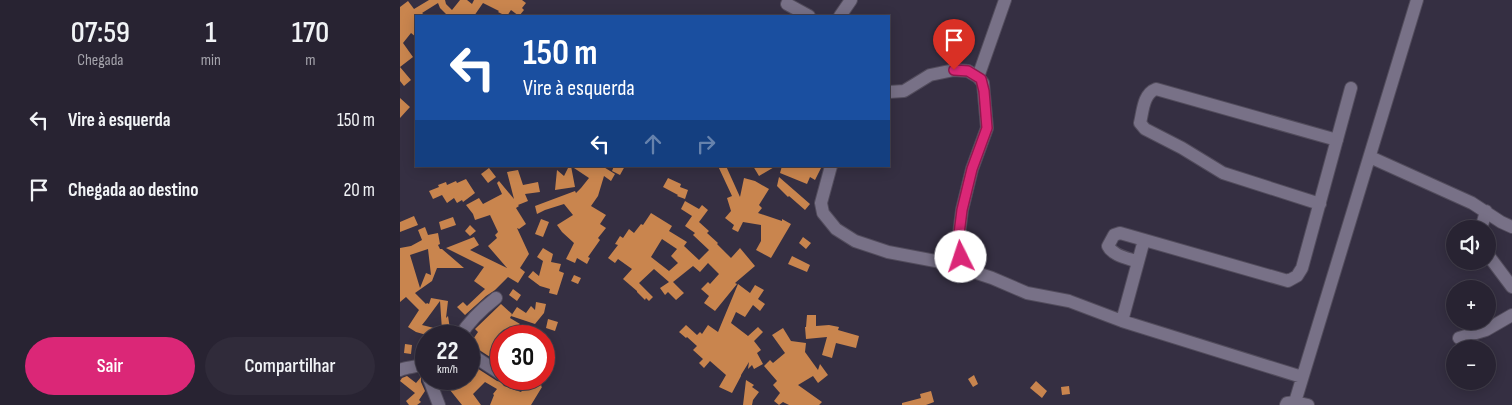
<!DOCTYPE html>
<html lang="pt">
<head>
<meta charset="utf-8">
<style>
  :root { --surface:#282332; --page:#302b3a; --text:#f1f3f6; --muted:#a5a4ac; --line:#44404d; --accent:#db2777 }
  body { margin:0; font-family:"Sofia Sans Condensed",sans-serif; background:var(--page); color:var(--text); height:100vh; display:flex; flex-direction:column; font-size:19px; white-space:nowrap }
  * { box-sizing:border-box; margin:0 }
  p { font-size:16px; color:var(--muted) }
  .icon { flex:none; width:28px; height:28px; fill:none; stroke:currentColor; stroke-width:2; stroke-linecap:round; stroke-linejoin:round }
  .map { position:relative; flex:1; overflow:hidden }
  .sheet { display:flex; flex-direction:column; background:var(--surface); width:400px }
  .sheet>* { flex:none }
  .banner { position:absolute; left:15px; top:15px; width:475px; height:152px; border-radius:0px; box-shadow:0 2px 12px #0003,0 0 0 1px var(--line); background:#1a4fa0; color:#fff; overflow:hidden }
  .buttons { position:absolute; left:1046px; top:220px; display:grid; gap:10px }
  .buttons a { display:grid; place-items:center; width:50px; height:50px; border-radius:50%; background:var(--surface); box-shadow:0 2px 12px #0003,0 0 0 1px var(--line); font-size:25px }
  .speed { position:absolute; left:15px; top:325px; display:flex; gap:10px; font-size:25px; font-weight:700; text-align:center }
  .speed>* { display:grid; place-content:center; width:65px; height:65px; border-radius:50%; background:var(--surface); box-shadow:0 2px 12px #0003,0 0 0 1px var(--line); line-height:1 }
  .speed small { font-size:12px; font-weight:400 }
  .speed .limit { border:8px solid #d22; background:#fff; color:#111 }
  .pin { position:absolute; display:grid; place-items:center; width:42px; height:42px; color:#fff; margin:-51px -21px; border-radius:50% 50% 50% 0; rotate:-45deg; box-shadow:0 0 5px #0007 }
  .pin .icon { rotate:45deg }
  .me { position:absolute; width:55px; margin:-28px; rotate:356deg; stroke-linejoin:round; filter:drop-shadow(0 0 4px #0008) }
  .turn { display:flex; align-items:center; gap:18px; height:105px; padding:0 25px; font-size:22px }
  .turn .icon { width:65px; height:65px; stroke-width:2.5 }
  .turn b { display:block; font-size:35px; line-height:42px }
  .lanes { display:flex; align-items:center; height:48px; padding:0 25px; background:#0003; justify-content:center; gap:25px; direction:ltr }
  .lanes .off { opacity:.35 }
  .eta { display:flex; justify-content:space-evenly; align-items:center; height:85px; text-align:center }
  .eta b { font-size:30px; font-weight:600; line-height:35px }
  .button { display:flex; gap:10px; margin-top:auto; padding:10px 25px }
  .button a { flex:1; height:58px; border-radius:30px; background:var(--accent); color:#fff; font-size:20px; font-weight:600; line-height:58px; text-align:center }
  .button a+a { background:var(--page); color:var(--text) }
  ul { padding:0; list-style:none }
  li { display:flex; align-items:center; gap:15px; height:70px; padding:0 25px }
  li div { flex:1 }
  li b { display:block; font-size:19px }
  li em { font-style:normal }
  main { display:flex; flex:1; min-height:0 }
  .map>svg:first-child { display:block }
</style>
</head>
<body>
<main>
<section class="sheet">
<div class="eta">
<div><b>07:59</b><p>Chegada</p></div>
<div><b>1</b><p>min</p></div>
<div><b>170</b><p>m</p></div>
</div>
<ul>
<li><svg class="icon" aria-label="left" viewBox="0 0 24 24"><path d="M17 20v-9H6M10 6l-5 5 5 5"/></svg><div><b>Vire à esquerda</b></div><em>150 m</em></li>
<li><svg class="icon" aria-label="arrive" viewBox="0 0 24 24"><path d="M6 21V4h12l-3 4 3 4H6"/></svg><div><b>Chegada ao destino</b></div><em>20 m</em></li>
</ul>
<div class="button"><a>Sair</a><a>Compartilhar</a></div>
</section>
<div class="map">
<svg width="1112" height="405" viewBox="0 0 1112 405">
  <rect width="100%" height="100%" fill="#352f42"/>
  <!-- building -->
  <path fill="#c9854e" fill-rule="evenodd" d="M29,0H45L46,4L52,10L60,0H67L72,4L74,0H122L126,3L122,8L124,10L119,16L111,10L107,16H106L98,12L99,11L83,3L74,16H48L40,8L38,3L22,13L26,16H16V37L11,33L3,43L13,57L0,67V7L8,1L14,9Z
    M0,67L11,80L4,86L0,81Z
    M0,98L10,107L0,118Z
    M169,166H202L215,174L211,181L204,176L198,196L191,206L206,215L200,224L206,228L198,238L200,240L188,257L190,258L187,264L177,258L175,263L166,259L174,243L162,232L157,225L173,215L164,204L145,210L137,214L135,206L175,191L176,193L181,188L189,178L171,166L175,187L155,190L157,170L164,176Z
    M214,166H225L220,175L212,171Z
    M318,166H326L340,197L344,178L355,181L369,189L359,205L362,208L358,213L382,221V219L391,224L371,258L356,250L361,241V225L343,222L338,232L332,229L334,225L325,218L331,211L327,198L332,196Z
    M353,166H376L359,176Z
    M382,166H422L415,180L410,177L407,184L380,173Z
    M89,168L96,177L88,183L81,174Z
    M118,170L123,185L138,182L140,192L125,194L128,201L118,205L119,206L116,208L126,224L119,229L117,228L129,254L120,268L125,272L118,283L108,277L95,290L86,296L65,315L57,307L63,302L67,306L85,289L74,281L84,267L46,248L74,237L79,245L70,250L107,268L88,246L97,238L95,235L98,232L90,215L75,220L73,214L66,205L79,198L83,204L102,194L97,183L99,181L114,199L107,172Z
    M379,177L410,204L405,210L389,196L388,197L377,186Z
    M268,178L281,184L280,187L288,190L285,199L277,196L278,195L263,187Z
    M66,179L75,193L63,202L62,200L57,203L54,198L47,203L42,195L33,199L29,191L39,187L38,185L46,182L47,185L56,181L57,183Z
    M285,201L299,209L302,205L308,210L299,222L309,231L307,233L318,243L317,244L331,258L340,248L355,266L335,283L337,284L315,311L304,303L309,296L301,289L308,282L310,284L319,274L308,263L300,272L293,266L273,282L284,293L276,300L268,292L265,295L260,288L269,282L254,269L239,283L253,297L249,301L246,298L245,300L237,292V291L223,279L232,269L218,259L215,263L208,258L218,245L215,244L220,236L223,238L229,229L234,233L241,224L243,225L251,213L272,226L269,231L287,242L284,246L299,260L309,250L293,235L295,233L285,226L292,216L281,209ZM262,239L277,249L271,256L278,263L269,271L251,257Z
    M14,216L18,225L0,232V222Z
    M53,217L56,225L41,230L39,222Z
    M141,219L149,222L143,237L135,234Z
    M70,225L76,231L70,236L65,231Z
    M25,227L28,235L38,233L40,244L38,245L40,249H42L64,268H37L32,281L15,293L26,304L27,303L29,304L31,298L48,301L46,318L48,316L50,329L51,332L53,333L51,334V336H44V334L30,336L16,332L8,327L19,310L6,297L0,302V248L11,246L22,240L18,230ZM28,249L31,275L26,273L20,288L10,255ZM40,301L42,330L22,325L26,320Z
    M403,237L411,243L406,249L399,243Z
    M143,248L153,254L151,262L161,264L159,271L164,273L157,295L149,293L150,289L140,286L128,277L133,271L139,276L143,261L137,257Z
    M392,256L410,265L407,272L388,264Z
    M174,275L181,278L178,284L171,281Z
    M338,284L350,293L355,285L364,290L358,299L365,304L360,311L353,305L345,317L336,312L331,323L348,336L358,327L363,332L354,341L361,350L357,353L363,364L354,369L352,365L348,369L349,362L341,375V376L332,393L319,387L326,375L310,361L304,368L299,363L303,359L293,350L297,346L287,337L286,338L279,332L286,325L297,335L300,332L302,334L308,325L318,332Z
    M113,289L121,295L117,301L109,295Z
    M136,302L146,304L144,313L135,324L111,316L110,318L120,324L112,336H101V364L73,346L69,345L78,332L75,329L101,304L112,314L111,316L117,307L126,313L131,306L135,310Z
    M407,315H416V326L429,325L439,327L438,330L459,336L456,348L436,343L432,358L422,355L427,337L406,339L405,327H406Z
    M148,319L158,322L155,331L146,328Z
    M383,328L391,341L406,343L405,352L418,370L420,364L428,375L418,383L413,376L398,385L422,402L419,405H389L383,402L379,405L374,401L380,393L373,385L377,381L364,366L370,360L373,363L385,353L372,335Z
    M5,344L12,345L11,354L4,353Z
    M144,362L153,367L149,375L144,372Z
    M69,363L97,381L101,382L104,386L121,392L130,380L133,382L135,379H145L141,386L142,387L131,405H90L94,395L93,394L97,389L85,382L73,394L81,405H62L50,390L57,385L49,379H69Z
    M574,375L578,384L573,387L568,379Z
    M7,376L16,383L21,377V382L25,391L19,400L21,402L17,405H9L6,401L15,393L0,381L2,378Z
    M346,380L354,385L352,387L359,392L353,400L352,405H343Z
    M636,381L647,391L642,398L630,388Z
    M669,386L670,394L662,395L661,387Z
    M531,391L534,402L526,405H502V403L521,398L520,394Z"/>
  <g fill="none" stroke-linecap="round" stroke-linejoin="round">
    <defs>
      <path id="minor" d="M387,4L409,16
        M440,16L451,0
        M578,77L605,0
        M489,92L504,91L530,75L554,70L568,71L578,77L583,83L587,128L572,169L562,210L559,234L562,267
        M970,157L1072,203L1101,222L1112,227
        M431,166L421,203L423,213L436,229L455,241L488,252L557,265L568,270L592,278L627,293L669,301L722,321L902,377
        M920,204L823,173L782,148L745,129L740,123C743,111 743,94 756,89L937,140
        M1081,229L1086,211
        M1088,255L1112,287
        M738,262C728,258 713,256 708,246L714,235L720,233L888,281L897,276L902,268L951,88
        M722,321L744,240
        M60,336C69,321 82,309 96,298
        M1059,338L1086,330L1112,315
        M69,353L101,374
        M0,370C9,366 18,368 26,362
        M29,379L39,405
        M108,379L116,383
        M895,402L908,405
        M886,405L887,403L895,402L1017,0"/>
    </defs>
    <!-- minor casing -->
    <use href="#minor" stroke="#524c5c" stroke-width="14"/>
    <!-- minor -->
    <use href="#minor" stroke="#787187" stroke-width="12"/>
  </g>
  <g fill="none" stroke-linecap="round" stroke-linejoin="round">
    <defs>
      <path id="route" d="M554,70L568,71L581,79L584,91L587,128L572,169L562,210L559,234L561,257"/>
    </defs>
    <!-- route casing -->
    <use href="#route" stroke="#8e194d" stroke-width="12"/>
    <!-- route -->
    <use href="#route" stroke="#db2777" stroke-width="9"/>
  </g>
</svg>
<div class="buttons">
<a><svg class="icon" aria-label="sound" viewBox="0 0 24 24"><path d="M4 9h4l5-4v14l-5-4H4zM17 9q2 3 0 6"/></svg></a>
<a>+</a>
<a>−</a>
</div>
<div class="speed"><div>22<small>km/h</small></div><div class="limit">30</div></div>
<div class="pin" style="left:554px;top:70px;background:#d93025"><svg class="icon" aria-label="arrive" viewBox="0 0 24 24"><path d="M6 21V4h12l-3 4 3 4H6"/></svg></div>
<svg class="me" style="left:561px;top:257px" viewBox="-20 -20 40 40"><circle r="19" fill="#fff"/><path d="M0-13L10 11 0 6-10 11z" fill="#db2777"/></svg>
<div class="banner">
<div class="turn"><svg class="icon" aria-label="left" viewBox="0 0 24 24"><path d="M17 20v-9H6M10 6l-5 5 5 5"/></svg><div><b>150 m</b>Vire à esquerda</div></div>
<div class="lanes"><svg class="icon" aria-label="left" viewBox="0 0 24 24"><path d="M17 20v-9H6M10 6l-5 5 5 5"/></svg><svg class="icon off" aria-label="ahead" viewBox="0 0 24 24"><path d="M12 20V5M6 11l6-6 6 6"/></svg><svg class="icon off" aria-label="right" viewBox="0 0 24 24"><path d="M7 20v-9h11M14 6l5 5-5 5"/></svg></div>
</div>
</div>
</main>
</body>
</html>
